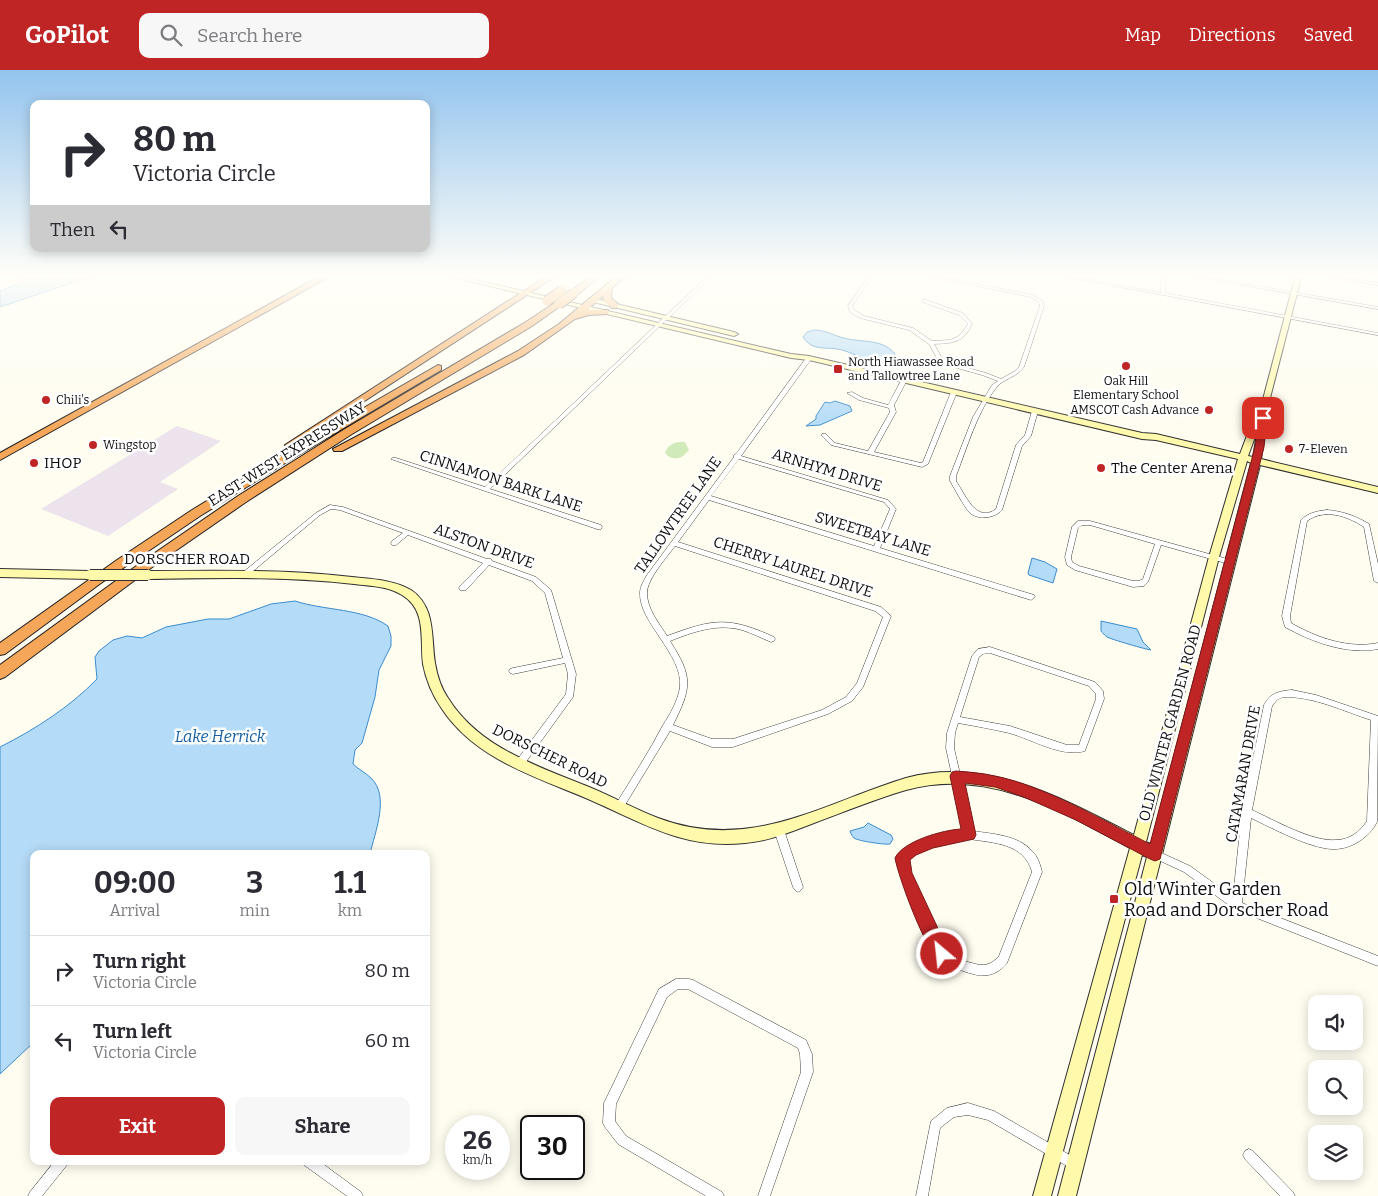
<!DOCTYPE html>
<html lang="en">
<head>
<meta charset="utf-8">
<style>
  :root { --surface:#fff; --page:#f7f7f7; --text:#2b2b33; --muted:#7c7c81; --line:#e1e1e2; --accent:#c02526 }
  body { margin:0; font-family:Bitter,serif; background:var(--page); color:var(--text); height:100vh; display:flex; flex-direction:column; font-size:19px; white-space:nowrap }
  * { box-sizing:border-box; margin:0 }
  p { font-size:16px; color:var(--muted) }
  .icon { flex:none; width:28px; height:28px; fill:none; stroke:currentColor; stroke-width:2; stroke-linecap:round; stroke-linejoin:round }
  .map { position:relative; flex:1; overflow:hidden }
  .side { position:absolute; left:30px; top:780px; width:400px; height:315px; display:flex; flex-direction:column; background:var(--surface); border-radius:10px; box-shadow:0 2px 12px #0003 }
  .side>* { flex:none }
  .top-card { position:absolute; left:30px; top:30px; width:400px; height:152px; border-radius:10px; box-shadow:0 2px 12px #0003; background:#fff; color:var(--text); overflow:hidden }
  .fabs { position:absolute; left:1308px; top:925px; display:grid; gap:10px }
  .fabs a { display:grid; place-items:center; width:55px; height:55px; border-radius:10px; background:var(--surface); box-shadow:0 2px 12px #0003; font-size:25px }
  .speed { position:absolute; left:445px; top:1045px; display:flex; gap:10px; font-size:25px; font-weight:700; text-align:center }
  .speed>* { display:grid; place-content:center; width:65px; height:65px; border-radius:50%; background:var(--surface); box-shadow:0 2px 12px #0003; line-height:1 }
  .speed small { font-size:12px; font-weight:400 }
  .speed .limit { border:2px solid #111; border-radius:8px; background:#fff; color:#111 }
  .pin { position:absolute; display:grid; place-items:center; width:42px; height:42px; color:#fff; margin:-21px; border-radius:10px; box-shadow:0 2px 8px #0006 }
  .me { position:absolute; width:55px; margin:-28px; rotate:332deg; stroke-linejoin:round; filter:drop-shadow(0 0 4px #0008) }
  .turn { display:flex; align-items:center; gap:18px; height:105px; padding:0 20px; font-size:22px }
  .turn .icon { width:65px; height:65px; stroke-width:2.5 }
  .turn b { display:block; font-size:35px; line-height:42px }
  .then { display:flex; align-items:center; height:48px; padding:0 20px; background:#0003; gap:10px; font-size:19px }
  .eta { display:flex; justify-content:space-evenly; align-items:center; height:85px; text-align:center }
  .eta b { font-size:30px; font-weight:700; line-height:35px }
  .primary-button { display:flex; gap:10px; margin-top:auto; padding:10px 20px }
  .primary-button a { flex:1; height:58px; border-radius:10px; background:var(--accent); color:#fff; font-size:20px; font-weight:700; line-height:58px; text-align:center }
  .primary-button a+a { background:var(--page); color:var(--text) }
  ul { padding:0; list-style:none }
  li { display:flex; align-items:center; gap:15px; height:70px; padding:0 20px; border-top:1px solid var(--line) }
  li div { flex:1 }
  li b { display:block; font-size:19px }
  li em { font-style:normal }
  header { display:flex; align-items:center; gap:30px; box-sizing:border-box; height:70px; padding:0 25px; background:var(--accent); color:#fff }
  header strong { font-size:24px }
  nav { display:flex; gap:28px; margin-inline-start:auto; font-size:18px }
  .search { width:350px; height:45px; background:var(--page); display:flex; align-items:center; gap:12px; box-sizing:border-box; padding:0 18px; border-radius:10px; color:var(--muted); font-size:19px }
  .map>svg:first-child { display:block }
</style>
</head>
<body>
<header>
<strong>GoPilot</strong>
<div class="search"><svg class="icon" aria-label="search" viewBox="0 0 24 24"><circle cx="10" cy="10" r="6"/><path d="M15 15l6 6"/></svg>Search here</div>
<nav><a>Map</a><a>Directions</a><a>Saved</a></nav>
</header>
<div class="map">
<svg width="1378" height="1126" viewBox="0 0 1378 1126">
  <rect width="100%" height="100%" fill="#fffdf0"/>
  <!-- industrial -->
  <path fill="#ece3ed" d="M177,356L221,371L160,412L178,419L108,466L41,439Z"/>
  <!-- green -->
  <path fill="#d0eab9" d="M685,372L689,380C682,389 673,392 665,383C668,374 676,371 685,372Z"/>
  <!-- water -->
  <path fill="#b4dbf7" stroke="#3b8dce" d="M18,204H34L58,210L79,204H99L0,237V221L18,214L23,209Z
    M814,260C826,260 834,266 844,268C862,273 882,268 895,284L893,289C877,299 857,284 842,280C827,276 812,282 803,267L807,262Z
    M835,331L850,336L852,341L820,355L806,356L816,349V346L825,332L830,333Z
    M1032,488L1045,492L1057,499L1053,513L1029,505L1028,503Z
    M295,531C326,541 362,538 388,556L391,566V576L379,600L375,627L362,673L355,680L353,694C358,699 366,703 371,708C390,726 375,762 370,784H34V972L0,1004V677C34,660 70,637 97,609L95,587L99,581L113,570L127,566L142,568L166,557L208,549H229L271,534Z
    M1101,551L1137,559L1143,572L1151,580C1148,580 1110,569 1107,567C1104,565 1103,563 1101,561Z
    M868,753L891,765L893,769L890,774C885,775 858,771 854,768C852,766 851,764 850,761L864,757Z"/>
  <g fill="none" stroke-linecap="round" stroke-linejoin="round">
    <defs>
      <path id="street" d="M710,204H714L490,419L601,455L602,457L601,459H597L391,389L392,388H396L485,417Z
        M870,204H874L852,236L854,240L864,246L913,258L932,271L950,270L957,267L964,260L968,254L959,245L922,232V230H926L963,243L972,254C963,273 954,273 934,274L942,288L954,294L986,303L1001,309L1015,301L1019,297L1040,236L1039,232L1031,227L918,204H926L1032,225L1043,231L1044,236L1024,297C1016,308 1002,309 996,318C977,342 967,378 956,406V411C965,424 976,454 996,439L1016,375L1025,365L1032,341L1033,340H1037L1038,341L1031,366L1022,376L1002,440C995,448 978,451 969,442C963,435 955,419 950,411V406L973,347L992,315L998,311L982,305L950,296L938,290L929,274L909,260L860,248L850,242L848,236Z
        M1051,204H1059L1161,223V204H1165V223L1378,263V265Z
        M1181,204H1189L1378,237V239Z
        M1317,204H1326L1378,213V215Z
        M807,287L812,288L741,386L888,430L896,439L880,478L1034,525L1035,527L1031,530L709,430L678,472L881,537L891,546L863,617L852,631L828,644L733,677H712L670,661L622,740L619,741L616,740L614,737L616,734C632,708 649,682 663,655C670,644 678,631 680,617C683,584 639,553 640,523C640,517 644,510 647,505L734,387V385L736,384ZM739,389L884,432L890,439L874,476L711,426ZM675,476L875,541L883,547L857,613L846,627L822,640L733,669H712L673,655C692,617 693,607 670,571C693,562 717,553 742,560C752,563 761,568 771,572L774,571L775,569L774,567C728,546 713,549 667,566C659,553 647,539 647,523C647,509 667,487 675,476Z
        M902,309L907,310L894,335L896,342L874,382L921,393L923,392L951,322L956,321L957,322L928,394L922,397L831,375L822,366V364H826L835,373L868,381L890,342L889,338L859,330L847,323L852,322L863,328L888,335Z
        M330,435L343,437L487,489H491L492,491L536,507L551,520L576,604L573,627L523,696L520,697L517,696L516,693L517,690L566,624L568,604L565,593L513,604L510,603L509,601L510,599L513,598L563,588L545,523L532,511L489,495L466,520H460L459,518L460,516L483,493L408,465L396,475H392L391,473L392,471L403,463L340,440L331,439L320,445L246,507H242L241,505L242,503L316,443Z
        M1327,440C1342,441 1356,446 1369,454L1378,494V513L1374,511L1364,457C1347,446 1325,438 1307,451L1290,546L1291,553C1317,568 1349,579 1378,573V579C1347,585 1312,572 1285,557L1282,546L1301,450C1308,443 1317,441 1327,440Z
        M1078,451H1090L1231,490L1232,492L1229,494L1161,475L1148,512L1144,516L1133,517L1075,500L1067,495L1065,487L1072,457ZM1082,455H1090L1155,474L1143,509L1139,511H1133L1079,496L1072,492L1071,487L1078,458Z
        M990,577L1095,612L1103,621L1104,629L1086,678L1085,681C1061,688 1032,669 1009,663C992,659 975,656 958,653L955,663L954,678L973,761C992,764 1018,765 1032,781C1038,787 1040,794 1042,802L1007,893C998,904 987,908 973,904C962,901 946,896 938,887C932,881 929,872 925,864C914,840 904,814 897,788C907,770 945,763 964,761L946,678L947,663L972,586L978,579ZM990,583L1089,616L1096,624V629L1079,675H1067L1010,656L960,647L979,587L983,584ZM969,769C994,773 1024,773 1032,802L999,886C991,895 984,897 972,893C963,891 951,887 945,879C930,862 913,813 907,790C925,775 947,771 969,769Z
        M1292,620L1316,625L1378,646L1377,752C1369,768 1350,780 1332,779C1309,778 1272,758 1251,748L1242,833L1378,886V896L1234,839L1184,802L1152,787L1150,784L1152,781L1155,780L1190,796L1233,827L1242,742L1264,635C1270,623 1279,621 1292,620ZM1283,627C1313,626 1343,641 1371,650L1367,751C1360,762 1349,770 1336,770C1312,772 1274,750 1252,740L1272,636L1277,630Z
        M779,756L782,757L784,760L803,817L801,820L798,822L795,820L793,817L774,760L776,757Z
        M676,909H689L693,910L806,970L812,984L813,1002L770,1126H758L801,1002L800,984L798,978L688,919H678L667,927L616,1034L615,1051L626,1066L722,1122L724,1126H706L618,1074L605,1057L603,1053L604,1033L606,1029L659,919Z
        M968,1033L994,1041L1080,1091L1082,1095L1080,1099L1076,1101L1072,1099L988,1050L968,1045L954,1047L940,1058L928,1126H916L931,1051L947,1038Z
        M1249,1079L1253,1081L1293,1122L1295,1126H1280L1245,1089L1243,1085L1245,1081Z
        M55,1091H69L67,1095L42,1126H28L30,1122Z
        M302,1091H319L361,1122L363,1126H347L304,1095Z"/>
      <path id="secondary" d="M439,204H450L791,284L809,286L1142,363L1156,364L1240,384L1257,339L1261,337L1296,204H1302L1270,328L1261,389L1378,417V423L1260,395L1076,1126H1058L1147,787L1142,785L1051,1126H1033L1130,778C1061,741 988,697 906,720C875,729 844,742 814,753C791,762 769,771 745,773C684,780 641,752 588,729C536,707 475,689 442,639C433,626 426,610 423,594C420,569 427,540 402,525C388,516 370,516 354,514C285,506 217,508 148,509L143,505L148,501C216,501 284,499 352,507C372,509 394,510 411,520C436,537 431,567 435,593C437,605 441,618 448,628C479,678 538,696 589,717C613,727 635,739 658,748C750,783 821,734 906,708C987,686 1064,729 1134,765L1209,487L1238,389L1156,370L1142,369L809,290L791,288ZM1258,359L1253,387L1248,386ZM1247,391L1251,393L1151,774L1146,772L1219,487Z
        M591,228L734,262L738,264L734,266L589,231L588,230Z
        M0,499L90,501L95,505L90,509L0,507Z"/>
      <path id="highway" d="M324,204H334L0,390V383Z
        M550,204H559L294,377L290,378L285,375Z
        M593,204H602L577,225H571V221Z
        M619,204H628L612,218L611,228L618,234V238H612L604,231L603,226L587,240H608V244L589,245L575,249L524,285L342,381H334L333,379L518,281L559,254Z
        M556,232L563,234L532,256L352,364L246,432L155,495L5,607L0,609V595L146,489L238,426L345,359L526,252Z
        M438,295L441,296V300L290,390L200,446L101,513L5,584L0,585V573L117,490L192,440L282,385Z"/>
    </defs>
    <!-- street casing -->
    <use href="#street" stroke="#414141" stroke-width="1"/>
    <!-- secondary casing -->
    <use href="#secondary" stroke="#303030" stroke-width="2"/>
    <!-- highway casing -->
    <use href="#highway" stroke="#1f1f1f" stroke-width="2"/>
    <!-- street -->
    <use href="#street" fill="#fff" fill-rule="evenodd"/>
    <!-- secondary -->
    <use href="#secondary" fill="#fff9ab" fill-rule="evenodd"/>
    <!-- highway -->
    <use href="#highway" fill="#f5a658" fill-rule="evenodd"/>
    <defs>
      <path id="secondary-bridge" d="M90,505H148"/>
      <path id="highway-bridge" d="M547,231L562,220
        M559,234L574,223"/>
    </defs>
    <!-- secondary-bridge casing -->
    <use href="#secondary-bridge" stroke="#303030" stroke-width="12" stroke-linecap="butt"/>
    <!-- highway-bridge casing -->
    <use href="#highway-bridge" stroke="#1f1f1f" stroke-width="11" stroke-linecap="butt"/>
    <!-- secondary-bridge -->
    <use href="#secondary-bridge" stroke="#fff9ab" stroke-width="10"/>
    <!-- highway-bridge -->
    <use href="#highway-bridge" stroke="#f5a658" stroke-width="9"/>
  </g>
  <!-- sky -->
  <linearGradient id="sky" x2="0" y2="1"><stop stop-color="#93c4ee"/><stop offset="0.57" stop-color="#fffef8"/><stop offset="1" stop-color="#fffef8" stop-opacity="0"/></linearGradient>
  <rect width="1378" height="361" fill="url(#sky)"/>
  <!-- route -->
  <path fill="#c02526" stroke="#7d1819" d="M1263,346L1267,348L1264,377L1160,789L1155,791L1150,789L1076,750L1024,727L995,717L965,713L976,765L974,769L933,778L916,785L910,790L912,803L950,884L947,889L942,892C927,886 898,806 895,788C903,771 943,760 961,759L950,706L952,702L956,701C969,702 982,703 995,706C1045,716 1104,751 1150,774L1255,377L1259,348Z"/>
  <!-- markers -->
  <g fill="#c02526" stroke="#fff" stroke-width="2">
    <circle cx="1126" cy="296" r="5"/>
    <rect x="833" y="294" width="10" height="10" rx="2.5"/>
    <circle cx="46" cy="330" r="5"/>
    <circle cx="1209" cy="340" r="5"/>
    <circle cx="93" cy="375" r="5"/>
    <circle cx="1289" cy="379" r="5"/>
    <circle cx="34" cy="393" r="5"/>
    <circle cx="1101" cy="398" r="5"/>
    <rect x="1109" y="824" width="10" height="10" rx="2.5"/>
  </g>
  <g text-anchor="middle" stroke-width="5" stroke-linejoin="round" paint-order="stroke">
    <!-- far-poi labels -->
    <g font-size="12" fill="#0e0e0e" stroke="#fff" text-anchor="start">
      <text x="848" y="296">North Hiawassee Road<tspan x="848" dy="14">and Tallowtree Lane</tspan></text>
      <text x="1126" y="315" text-anchor="middle">Oak Hill<tspan x="1126" dy="14">Elementary School</tspan></text>
      <text x="56" y="334">Chili's</text>
      <text x="1199" y="344" text-anchor="end">AMSCOT Cash Advance</text>
      <text x="103" y="379">Wingstop</text>
      <text x="1299" y="383">7-Eleven</text>
    </g>
    <!-- street labels -->
    <g font-size="15" fill="#0e0e0e" stroke="#fff">
      <text transform="translate(287 384) rotate(-32)" y="5">EAST-WEST EXPRESSWAY</text>
      <text transform="translate(827 400) rotate(17)" y="5">ARNHYM DRIVE</text>
      <text transform="translate(501 411) rotate(18)" y="5">CINNAMON BARK LANE</text>
      <text transform="translate(678 445) rotate(-55)" y="5">TALLOWTREE LANE</text>
      <text transform="translate(873 464) rotate(17)" y="5">SWEETBAY LANE</text>
      <text transform="translate(484 476) rotate(20)" y="5">ALSTON DRIVE</text>
      <text x="187" y="494">DORSCHER ROAD</text>
      <text transform="translate(793 497) rotate(18)" y="5">CHERRY LAUREL DRIVE</text>
      <text transform="translate(1170 653) rotate(-75)" y="5">OLD WINTER GARDEN ROAD</text>
      <text transform="translate(550 686) rotate(26)" y="5">DORSCHER ROAD</text>
      <text transform="translate(1243 704) rotate(-80)" y="5">CATAMARAN DRIVE</text>
    </g>
    <!-- poi labels -->
    <g font-size="15" fill="#0e0e0e" stroke="#fff" text-anchor="start">
      <text x="44" y="398">IHOP</text>
      <text x="1111" y="403">The Center Arena</text>
    </g>
    <!-- water labels -->
    <g font-size="16" font-style="italic" fill="#165fa2" stroke="#fff">
      <text x="220" y="672">Lake Herrick</text>
    </g>
    <!-- near-poi labels -->
    <g font-size="18" fill="#0e0e0e" stroke="#fff" text-anchor="start">
      <text x="1124" y="825">Old Winter Garden<tspan x="1124" dy="21">Road and Dorscher Road</tspan></text>
    </g>
  </g>
</svg>
<div class="fabs">
<a><svg class="icon" aria-label="sound" viewBox="0 0 24 24"><path d="M4 9h4l5-4v14l-5-4H4zM17 9q2 3 0 6"/></svg></a>
<a><svg class="icon" aria-label="search" viewBox="0 0 24 24"><circle cx="10" cy="10" r="6"/><path d="M15 15l6 6"/></svg></a>
<a><svg class="icon" aria-label="layers" viewBox="0 0 24 24"><path d="M12 4l9 5-9 5-9-5zM3 14l9 5 9-5"/></svg></a>
</div>
<div class="speed"><div>26<small>km/h</small></div><div class="limit">30</div></div>
<div class="pin" style="left:1263px;top:348px;background:#d93025"><svg class="icon" aria-label="arrive" viewBox="0 0 24 24"><path d="M6 21V4h12l-3 4 3 4H6"/></svg></div>
<svg class="me" style="left:942px;top:884px" viewBox="-20 -20 40 40"><circle r="17" fill="#c02526" stroke="#fff" stroke-width="3"/><path d="M0-11L8 9 0 5-8 9z" fill="#fff"/></svg>
<div class="top-card">
<div class="turn"><svg class="icon" aria-label="right" viewBox="0 0 24 24"><path d="M7 20v-9h11M14 6l5 5-5 5"/></svg><div><b>80 m</b>Victoria Circle</div></div>
<div class="then">Then<svg class="icon" aria-label="left" viewBox="0 0 24 24"><path d="M17 20v-9H6M10 6l-5 5 5 5"/></svg></div>
</div>
<section class="side">
<div class="eta">
<div><b>09:00</b><p>Arrival</p></div>
<div><b>3</b><p>min</p></div>
<div><b>1.1</b><p>km</p></div>
</div>
<ul>
<li><svg class="icon" aria-label="right" viewBox="0 0 24 24"><path d="M7 20v-9h11M14 6l5 5-5 5"/></svg><div><b>Turn right</b><p>Victoria Circle</p></div><em>80 m</em></li>
<li><svg class="icon" aria-label="left" viewBox="0 0 24 24"><path d="M17 20v-9H6M10 6l-5 5 5 5"/></svg><div><b>Turn left</b><p>Victoria Circle</p></div><em>60 m</em></li>
</ul>
<div class="primary-button"><a>Exit</a><a>Share</a></div>
</section>
</div>
</body>
</html>
